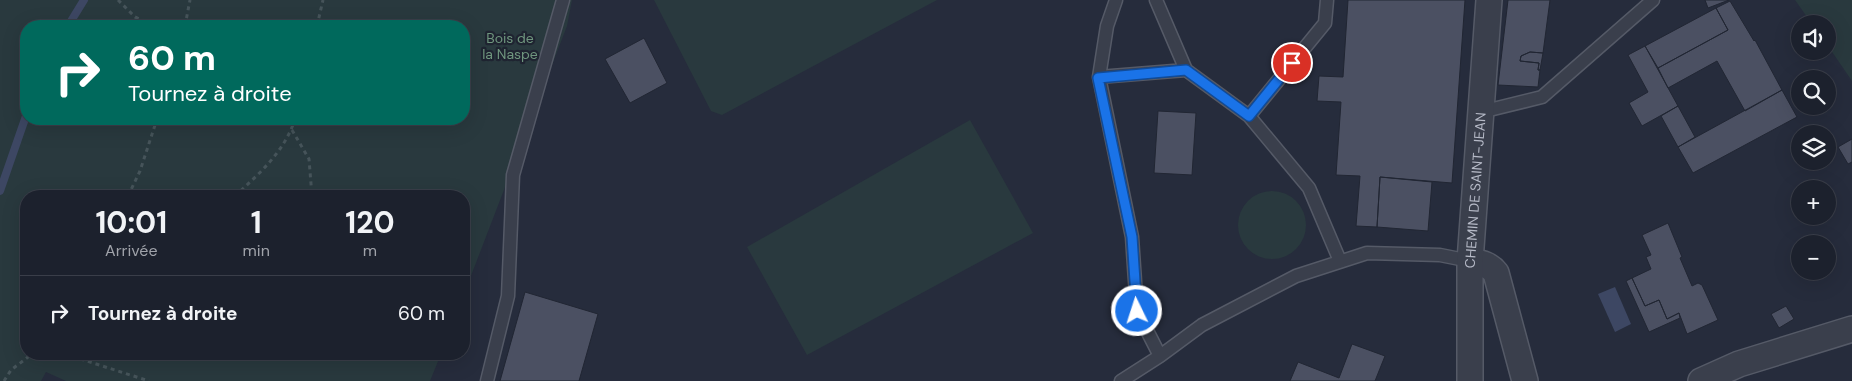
<!DOCTYPE html>
<html lang="fr">
<head>
<meta charset="utf-8">
<style>
  :root { --surface:#1c212d; --page:#252935; --text:#f1f3f6; --muted:#a0a3aa; --line:#3a3e49 }
  body { margin:0; font-family:"DM Sans",sans-serif; background:var(--page); color:var(--text); height:100vh; display:flex; flex-direction:column; font-size:19px; white-space:nowrap }
  * { box-sizing:border-box; margin:0 }
  p { font-size:16px; color:var(--muted) }
  .icon { flex:none; width:28px; height:28px; fill:none; stroke:currentColor; stroke-width:2; stroke-linecap:round; stroke-linejoin:round }
  .map { position:relative; flex:1; overflow:hidden }
  .details { position:absolute; left:20px; top:190px; width:450px; height:170px; display:flex; flex-direction:column; background:var(--surface); border-radius:20px; box-shadow:0 5px 20px #0002,0 0 0 1px var(--line) }
  .details>* { flex:none }
  .banner { position:absolute; left:20px; top:20px; width:450px; height:105px; border-radius:20px; box-shadow:0 5px 20px #0002,0 0 0 1px var(--line); background:#00695c; color:#fff; overflow:hidden }
  .controls { position:absolute; left:1791px; top:15px; display:grid; gap:10px }
  .controls a { display:grid; place-items:center; width:45px; height:45px; border-radius:50%; background:var(--surface); box-shadow:0 5px 20px #0002,0 0 0 1px var(--line); font-size:25px }
  .pin { position:absolute; display:grid; place-items:center; width:42px; height:42px; color:#fff; margin:-21px; border:2px solid #fff; border-radius:50%; box-shadow:0 1px 5px #0007 }
  .me { position:absolute; width:55px; margin:-28px; rotate:356deg; stroke-linejoin:round; filter:drop-shadow(0 0 4px #0008) }
  .turn { display:flex; align-items:center; gap:18px; height:105px; padding:0 25px; font-size:22px }
  .turn .icon { width:65px; height:65px; stroke-width:2.5 }
  .turn b { display:block; font-size:35px; line-height:42px }
  .eta { display:flex; justify-content:space-evenly; align-items:center; height:85px; text-align:center }
  .eta b { font-size:30px; font-weight:700; line-height:35px }
  ul { padding:0; list-style:none }
  li { display:flex; align-items:center; gap:15px; height:75px; padding:0 25px; border-top:1px solid var(--line) }
  li div { flex:1 }
  li b { display:block; font-size:19px }
  li em { font-style:normal }
  .map>svg:first-child { display:block }
</style>
</head>
<body>
<div class="map">
<svg width="1852" height="381" viewBox="0 0 1852 381">
  <rect width="100%" height="100%" fill="#262c3c"/>
  <!-- green -->
  <path fill="#29393e" fill-rule="evenodd" d="M0,0H572L567,26L464,294V196H26V354H441L430,381H66L46,372L41,381H0ZM26,26H464V119H26Z
    M654,0H937L722,115L711,111Z
    M1795,0H1852V81L1828,46V24H1812Z
    M970,120L1033,233L807,355L747,247Z
    M1238 225a34 34 0 1 1 68 0a34 34 0 1 1-68 0Z"/>
  <!-- water -->
  <path fill="#3d4763" d="M1615,287L1631,324L1615,332L1598,294Z"/>
  <g fill="none" stroke-linecap="round" stroke-linejoin="round">
    <!-- stream -->
    <path stroke="#3d4763" stroke-width="8" d="M68,26L84,0
      M0,191L26,116"/>
  </g>
  <!-- building -->
  <path fill="#4b5062" stroke="#212633" d="M1348,0H1465L1452,183L1380,177L1377,227L1356,226L1360,176L1336,175L1341,102L1317,101L1319,76L1343,77Z
    M1508,0H1550L1543,53L1530,52L1521,56L1520,61L1539,63L1538,70H1540L1538,87L1498,85Z
    M1705,0H1729L1708,8Z
    M1730,1L1754,41L1755,40L1782,90L1745,111L1717,61L1668,88L1658,68L1728,30L1716,8Z
    M1716,8L1728,30L1658,68L1645,46Z
    M644,38L667,83L630,103L605,59Z
    M1645,46L1678,106L1642,126L1629,103L1648,92L1628,55Z
    M1530,52L1543,53L1540,70H1538L1539,63L1520,61L1521,56Z
    M1782,90L1797,117L1693,173L1678,147Z
    M1678,106L1695,137L1678,147L1661,116Z
    M1158,111L1196,113L1192,175L1154,173Z
    M1852,139V162L1848,164L1838,147Z
    M1380,177L1432,182L1428,231L1377,227Z
    M1668,223L1682,257L1680,258L1692,286L1698,283L1702,285L1718,320L1687,334L1679,313L1667,319L1659,300L1645,306L1632,278L1651,269L1646,257L1651,255L1642,235Z
    M1632,278L1645,306L1659,300L1667,319L1679,313L1680,318L1649,332L1626,281Z
    M525,292L598,314L579,381H500Z
    M1786,306L1794,319L1779,328L1771,314Z
    M1352,344L1385,356L1375,381H1290L1298,362L1339,378Z"/>
  <g fill="none" stroke-linecap="round" stroke-linejoin="round">
    <defs>
      <path id="lane" d="M1116,0L1107,26L1099,77L1132,237L1137,311L1160,356L1202,325L1296,276L1367,253L1440,255L1470,261
        M1156,0L1186,70L1249,116
        M1327,0L1325,23L1249,116L1309,188L1340,261
        M1099,77L1186,70
        M1481,112L1542,97L1653,0
        M487,381L508,296L513,175L563,0
        M1121,381L1160,356"/>
      <g id="street">
        <path d="M1470,261C1481,263 1489,264 1496,273L1525,381"/>
        <path id="s1" d="M1470,381V261L1489,0"/>
        <path d="M1701,381L1739,364L1852,329"/>
      </g>
    </defs>
    <!-- lane casing -->
    <use href="#lane" stroke="#555a67" stroke-width="15"/>
    <!-- street casing -->
    <use href="#street" stroke="#555a67" stroke-width="28"/>
    <!-- path -->
    <path stroke="#46545a" stroke-width="3" stroke-dasharray="4 4" stroke-linecap="butt" d="M118,0L135,17L156,26
      M185,26L190,0
      M317,26L323,0
      M292,130L309,159L312,196
      M128,196L140,171L157,119
      M235,196C259,174 285,151 295,119
      M65,354L149,381
      M4,381L11,370L32,354"/>
    <!-- lane -->
    <use href="#lane" stroke="#3a3f4c" stroke-width="12"/>
    <!-- street -->
    <use href="#street" stroke="#3a3f4c" stroke-width="25"/>
  </g>
  <g fill="none" stroke-linecap="round" stroke-linejoin="round">
    <defs>
      <path id="route" d="M1137,311L1132,237L1098,78L1186,70L1249,116L1292,63"/>
    </defs>
    <!-- route casing -->
    <use href="#route" stroke="#114b97" stroke-width="12"/>
    <!-- route -->
    <use href="#route" stroke="#1a73e8" stroke-width="9"/>
  </g>
  <g text-anchor="middle" stroke-width="4.5" stroke-linejoin="round" paint-order="stroke">
    <!-- park labels -->
    <g font-size="14" fill="#6f967e" stroke="#1f2431">
      <text x="510" y="43">Bois de<tspan x="510" dy="16">la Naspe</tspan></text>
    </g>
    <!-- street labels -->
    <g font-size="14" fill="#b6bac7" stroke="#1f2431">
      <text dy="5" stroke="none"><textPath href="#s1" startOffset="191">CHEMIN DE SAINT-JEAN</textPath></text>
    </g>
  </g>
</svg>
<div class="controls">
<a><svg class="icon" aria-label="sound" viewBox="0 0 24 24"><path d="M4 9h4l5-4v14l-5-4H4zM17 9q2 3 0 6"/></svg></a>
<a><svg class="icon" aria-label="search" viewBox="0 0 24 24"><circle cx="10" cy="10" r="6"/><path d="M15 15l6 6"/></svg></a>
<a><svg class="icon" aria-label="layers" viewBox="0 0 24 24"><path d="M12 4l9 5-9 5-9-5zM3 14l9 5 9-5"/></svg></a>
<a>+</a>
<a>−</a>
</div>
<div class="pin" style="left:1292px;top:63px;background:#d93025"><svg class="icon" aria-label="arrive" viewBox="0 0 24 24"><path d="M6 21V4h12l-3 4 3 4H6"/></svg></div>
<svg class="me" style="left:1137px;top:311px" viewBox="-20 -20 40 40"><circle r="17" fill="#1a73e8" stroke="#fff" stroke-width="3"/><path d="M0-11L8 9 0 5-8 9z" fill="#fff"/></svg>
<div class="banner">
<div class="turn"><svg class="icon" aria-label="right" viewBox="0 0 24 24"><path d="M7 20v-9h11M14 6l5 5-5 5"/></svg><div><b>60 m</b>Tournez à droite</div></div>
</div>
<section class="details">
<div class="eta">
<div><b>10:01</b><p>Arrivée</p></div>
<div><b>1</b><p>min</p></div>
<div><b>120</b><p>m</p></div>
</div>
<ul>
<li><svg class="icon" aria-label="right" viewBox="0 0 24 24"><path d="M7 20v-9h11M14 6l5 5-5 5"/></svg><div><b>Tournez à droite</b></div><em>60 m</em></li>
</ul>
</section>
</div>
</body>
</html>
